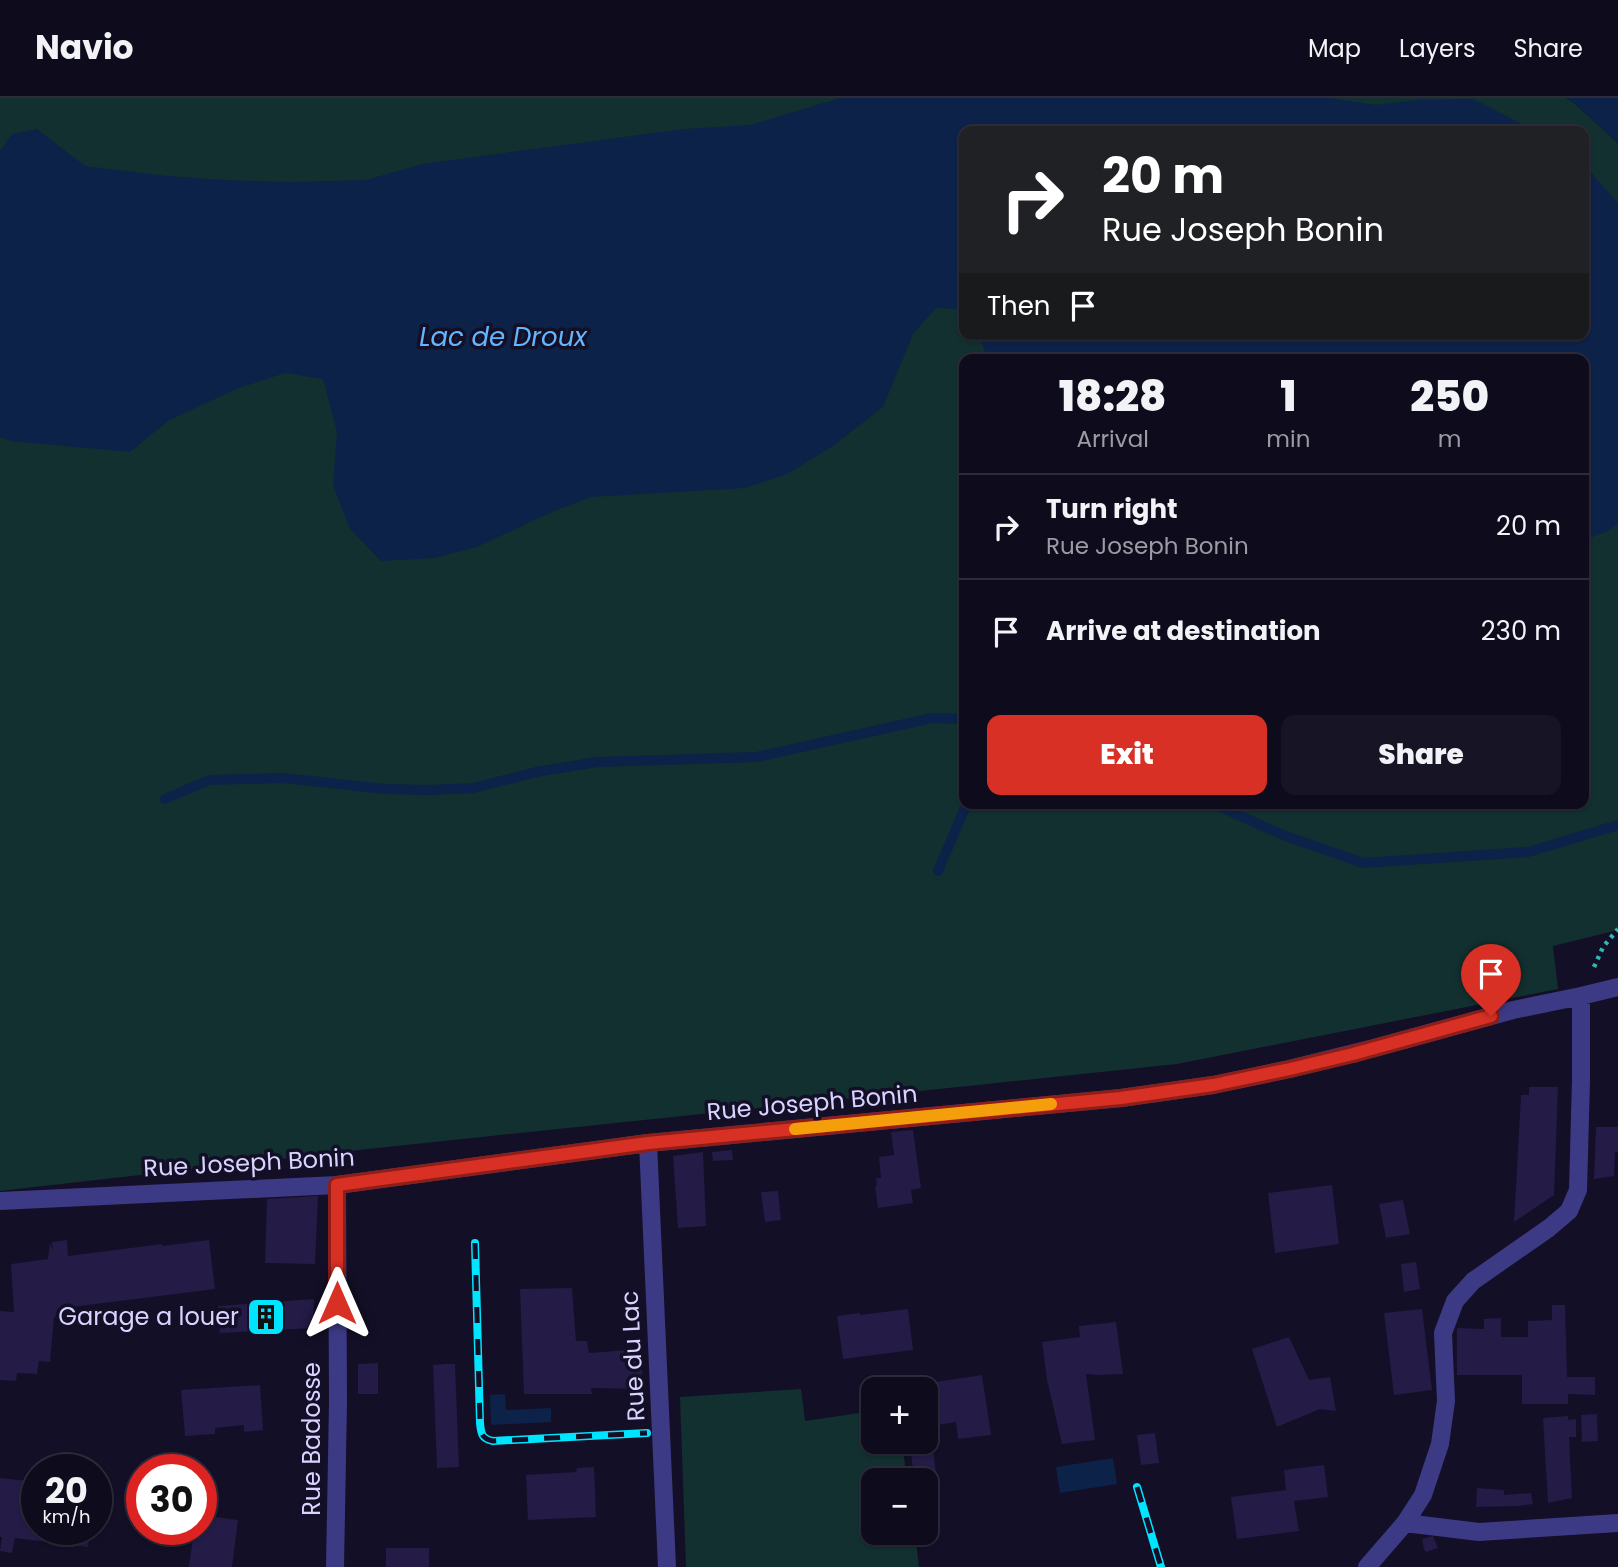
<!DOCTYPE html>
<html lang="en">
<head>
<meta charset="utf-8">
<style>
  :root { --surface:#0e0b1c; --page:#171425; --text:#f1f3f6; --muted:#9b9ba3; --line:#2e2b3b; --accent:#d93025 }
  body { margin:0; font-family:Poppins,sans-serif; background:var(--page); color:var(--text); height:100vh; display:flex; flex-direction:column; font-size:26px; white-space:nowrap }
  * { box-sizing:border-box; margin:0 }
  p { font-size:23px; color:var(--muted) }
  .icon { flex:none; width:38px; height:38px; fill:none; stroke:currentColor; stroke-width:2; stroke-linecap:round; stroke-linejoin:round }
  .map { position:relative; flex:1; overflow:hidden }
  .sheet { position:absolute; left:959px; top:256px; width:630px; height:455px; display:flex; flex-direction:column; background:var(--surface); border-radius:14px; box-shadow:0 2px 5px #0004,0 0 0 2px var(--line) }
  .sheet>* { flex:none }
  .hud { position:absolute; left:959px; top:28px; width:630px; height:214px; border-radius:14px; box-shadow:0 2px 5px #0004,0 0 0 2px var(--line); background:#202124; color:#fff; overflow:hidden }
  .controls { position:absolute; left:861px; top:1279px; display:grid; gap:14px }
  .controls a { display:grid; place-items:center; width:77px; height:77px; border-radius:14px; background:var(--surface); box-shadow:0 2px 5px #0004,0 0 0 2px var(--line); font-size:35px }
  .speed { position:absolute; left:21px; top:1356px; display:flex; gap:14px; font-size:35px; font-weight:700; text-align:center }
  .speed>* { display:grid; place-content:center; width:91px; height:91px; border-radius:50%; background:var(--surface); box-shadow:0 2px 5px #0004,0 0 0 2px var(--line); line-height:1 }
  .speed small { font-size:18px; font-weight:400 }
  .speed .limit { border:10px solid #d22; background:#fff; color:#111 }
  .pin { position:absolute; display:grid; place-items:center; width:60px; height:60px; color:#fff; margin:-72px -30px; border-radius:50% 50% 50% 0; rotate:-45deg; box-shadow:0 0 7px #0007 }
  .pin .icon { rotate:45deg }
  .me { position:absolute; width:77px; margin:-38px; rotate:0deg; stroke-linejoin:round; filter:drop-shadow(0 0 5px #0008) }
  .turn { display:flex; align-items:center; gap:24px; height:147px; padding:0 28px; font-size:32px }
  .turn .icon { width:91px; height:91px; stroke-width:2.5 }
  .turn b { display:block; font-size:49px; line-height:60px }
  .then { display:flex; align-items:center; height:66px; padding:0 28px; background:#0003; gap:14px; font-size:26px }
  .eta { display:flex; justify-content:space-evenly; align-items:center; height:119px; text-align:center }
  .eta b { font-size:42px; font-weight:800; line-height:49px }
  .cta { display:flex; gap:14px; margin-top:auto; padding:14px 28px }
  .cta a { flex:1; height:80px; border-radius:14px; background:var(--accent); color:#fff; font-size:28px; font-weight:800; line-height:80px; text-align:center }
  .cta a+a { background:var(--page); color:var(--text) }
  ul { padding:0; list-style:none }
  li { display:flex; align-items:center; gap:21px; height:105px; padding:0 28px; border-top:2px solid var(--line) }
  li div { flex:1 }
  li b { display:block; font-size:26px }
  li em { font-style:normal }
  header { display:flex; align-items:center; gap:42px; box-sizing:border-box; height:98px; padding:0 35px; background:var(--surface); border-bottom:2px solid var(--line) }
  header strong { font-size:33px }
  nav { display:flex; gap:38px; margin-inline-start:auto; font-size:24px }
  .map>svg:first-child { display:block }
</style>
</head>
<body>
<header>
<strong>Navio</strong>
<nav><a>Map</a><a>Layers</a><a>Share</a></nav>
</header>
<div class="map">
<svg width="1618" height="1469" viewBox="0 0 1618 1469">
  <rect width="100%" height="100%" fill="#130f26"/>
  <!-- green -->
  <path fill="#12302f" fill-rule="evenodd" d="M0,0H1566L1573,4L1618,45V832L1553,848L1558,891L1177,966L368,1051L0,1093ZM964,33H1584V236H964ZM964,261H1584V705H964Z
    M801,1291L805,1323L873,1313V1344H902L907,1382H873V1435H915L919,1469H686L680,1299Z"/>
  <!-- water -->
  <path fill="#0c2248" d="M840,0H1329L1376,7L1417,2L1473,1L1536,33H964V216L958,211L936,210L913,236L883,309L833,348L787,376L745,390L591,399L554,413L477,449L434,460L381,463L350,431L333,387L337,334L323,281L285,275L236,291L168,323L130,354L11,343L0,339V53L12,36L37,31L85,68L167,78L224,82L292,84L366,82L422,66L684,31L750,27Z
    M1566,0H1618V45L1573,4Z
    M1584,64L1598,83L1618,105V426L1606,434L1584,442V261H988L978,236H1584Z
    M505,1296L506,1312L551,1310V1324L491,1327L490,1297Z
    M1113,1360L1117,1386L1060,1395L1056,1369Z"/>
  <g fill="none" stroke-linecap="round" stroke-linejoin="round">
    <!-- stream -->
    <path stroke="#0c2248" stroke-width="10" d="M165,701L209,682L283,680L385,691L429,692L474,690L536,674L597,664L757,659L932,620L964,621
      M1211,705L1283,737L1363,765L1528,754L1618,727
      M938,773L967,705"/>
  </g>
  <!-- building -->
  <path fill="#241b47" d="M1529,989H1558L1554,1097L1514,1124L1521,997H1529Z
    M1596,1029H1618V1054H1615L1614,1078L1594,1081Z
    M913,1032L921,1090L911,1092L913,1105L878,1110L875,1088H877L876,1080H881L879,1059L894,1057L891,1034Z
    M732,1052L733,1062L713,1063L712,1054Z
    M703,1054L706,1128L678,1130L673,1058Z
    M1332,1087L1339,1146L1275,1155L1268,1095Z
    M778,1093L781,1122L765,1124L761,1094Z
    M318,1098L315,1166L265,1165L267,1101Z
    M1403,1102L1410,1136L1386,1140L1379,1106Z
    M67,1142L68,1158L162,1146V1148L209,1142L215,1191L72,1209L73,1216L54,1219L50,1264L39,1263L37,1276L17,1275L16,1283L0,1282V1213L14,1214L11,1166L48,1161L50,1144L53,1153L52,1144Z
    M1416,1164L1420,1191L1404,1194L1401,1166Z
    M572,1190L576,1243H587L589,1255L641,1251L643,1291L591,1290L592,1296H524L520,1191Z
    M314,1201L313,1230L220,1235L218,1208Z
    M1552,1207H1565L1567,1279H1595V1297L1568,1296V1306H1522V1277H1457V1230L1484,1231V1221L1501,1220V1239H1528V1223L1552,1222Z
    M908,1211L913,1252L843,1261L837,1218L860,1215V1217Z
    M1422,1211L1432,1292L1394,1297L1384,1215Z
    M1116,1224L1123,1276L1100,1277L1086,1276L1095,1342L1062,1346L1047,1282L1042,1244L1080,1239L1079,1228Z
    M1289,1239L1309,1282L1330,1279L1336,1313L1320,1311L1277,1329L1252,1251Z
    M378,1265V1296H358V1266Z
    M445,1266H455L459,1369L437,1370L433,1267Z
    M982,1277L991,1337L958,1341L956,1324L926,1329V1292H897L896,1290Z
    M260,1287L263,1332L244,1334V1327L215,1330V1336L185,1338L181,1292Z
    M1597,1316L1598,1343L1582,1344L1581,1317Z
    M1568,1318V1322L1576,1321V1339H1569L1572,1400L1548,1405L1543,1320Z
    M1155,1335L1159,1365L1141,1367L1137,1337Z
    M933,1351L937,1383L926,1385V1382H914L911,1354Z
    M1324,1367L1328,1399L1294,1403L1299,1433L1237,1441L1231,1399L1286,1392L1284,1372Z
    M594,1369L596,1419L528,1422L526,1377L576,1374L577,1370Z
    M0,1380L37,1384V1432H90L88,1449L15,1440L12,1455L0,1453L2,1439H0Z
    M1477,1390L1504,1392V1397L1531,1395L1533,1406L1518,1408L1476,1409Z
    M201,1417L238,1422L232,1469H189L194,1432H201Z
    M1433,1438L1438,1450L1426,1454L1424,1451L1422,1441Z
    M386,1450H429V1469H386Z"/>
  <g fill="none" stroke-linecap="round" stroke-linejoin="round">
    <!-- path -->
    <path stroke="#2fb8b0" stroke-width="4.5" stroke-dasharray="3.5 5" stroke-linecap="butt" d="M1594,869L1603,849L1618,831"/>
    <!-- street -->
    <path stroke="#3d3a85" stroke-width="18" d="M648,1045L667,1469
      M0,1103L337,1087L648,1045L1121,1000L1213,987L1289,971L1374,950L1513,912L1581,898L1618,889
      M1405,1425L1479,1434L1618,1425
      M335,1469L338,1304L337,1087
      M1367,1469L1405,1425L1423,1397L1440,1346L1446,1303L1443,1235L1455,1203L1473,1183L1549,1130L1569,1113L1578,1092L1581,982V898"/>
    <defs>
      <path id="rail" d="M475,1145L480,1325C481,1336 482,1341 493,1343L647,1335
        M1137,1389L1161,1469"/>
    </defs>
    <!-- rail casing -->
    <use href="#rail" stroke="#00e5ff" stroke-width="8"/>
    <!-- rail -->
    <use href="#rail" stroke="#130f26" stroke-width="5" stroke-dasharray="16" stroke-linecap="butt"/>
  </g>
  <g fill="none" stroke-linecap="round" stroke-linejoin="round">
    <defs>
      <path id="route" d="M337,1205V1087L648,1045L1121,1000L1213,987L1290,971L1353,956L1491,918"/>
    </defs>
    <!-- route casing -->
    <use href="#route" stroke="#8d1f18" stroke-width="18"/>
    <!-- route -->
    <use href="#route" stroke="#d93025" stroke-width="12"/>
    <!-- slow -->
    <path stroke="#f59e0b" stroke-width="12" d="M795,1031L1051,1006"/>
  </g>
  <!-- icons -->
  <defs>
    <symbol id="building-square" viewBox="-11 -11 22 22"><rect x="-9" y="-9" width="18" height="18" rx="4" fill="#00e5ff" stroke="#130f26"/><path d="M-4-6H4V6H1V3H-1V6H-4ZM-2.5-4.3h1.7v1.8h-1.7ZM.8-4.3h1.7v1.8H.8ZM-2.5-1h1.7V.8h-1.7ZM.8-1h1.7V.8H.8Z" fill="#111"/></symbol>
  </defs>
  <g fill-rule="evenodd">
    <use href="#building-square" x="244" y="1197" width="44" height="44"/>
  </g>
  <g text-anchor="middle" stroke-width="7" stroke-linejoin="round" paint-order="stroke">
    <!-- street labels -->
    <g font-size="24" fill="#d9d4ff" stroke="#130f26">
      <text transform="translate(812 1005) rotate(-5)" y="8">Rue Joseph Bonin</text>
      <text transform="translate(249 1065) rotate(-3)" y="8">Rue Joseph Bonin</text>
      <text transform="translate(633 1258) rotate(-93)" y="8">Rue du Lac</text>
      <text transform="translate(312 1341) rotate(-90)" y="8">Rue Badosse</text>
    </g>
    <!-- poi labels -->
    <g font-size="24" fill="#d9d4ff" stroke="#130f26" text-anchor="end">
      <text x="239" y="1227">Garage a louer</text>
    </g>
    <!-- water labels -->
    <g font-size="26" font-style="italic" fill="#62b6ff" stroke="#130f26">
      <text x="503" y="248">Lac de Droux</text>
    </g>
  </g>
</svg>
<div class="controls">
<a>+</a>
<a>−</a>
</div>
<div class="speed"><div>20<small>km/h</small></div><div class="limit">30</div></div>
<div class="pin" style="left:1491px;top:918px;background:#d93025"><svg class="icon" aria-label="arrive" viewBox="0 0 24 24"><path d="M6 21V4h12l-3 4 3 4H6"/></svg></div>
<svg class="me" style="left:337px;top:1205px" viewBox="-20 -20 40 40"><path d="M0-17L14 15 0 8-14 15z" fill="#d93025" stroke="#fff" stroke-width="4"/></svg>
<div class="hud">
<div class="turn"><svg class="icon" aria-label="right" viewBox="0 0 24 24"><path d="M7 20v-9h11M14 6l5 5-5 5"/></svg><div><b>20 m</b>Rue Joseph Bonin</div></div>
<div class="then">Then<svg class="icon" aria-label="arrive" viewBox="0 0 24 24"><path d="M6 21V4h12l-3 4 3 4H6"/></svg></div>
</div>
<section class="sheet">
<div class="eta">
<div><b>18:28</b><p>Arrival</p></div>
<div><b>1</b><p>min</p></div>
<div><b>250</b><p>m</p></div>
</div>
<ul>
<li><svg class="icon" aria-label="right" viewBox="0 0 24 24"><path d="M7 20v-9h11M14 6l5 5-5 5"/></svg><div><b>Turn right</b><p>Rue Joseph Bonin</p></div><em>20 m</em></li>
<li><svg class="icon" aria-label="arrive" viewBox="0 0 24 24"><path d="M6 21V4h12l-3 4 3 4H6"/></svg><div><b>Arrive at destination</b></div><em>230 m</em></li>
</ul>
<div class="cta"><a>Exit</a><a>Share</a></div>
</section>
</div>
</body>
</html>
